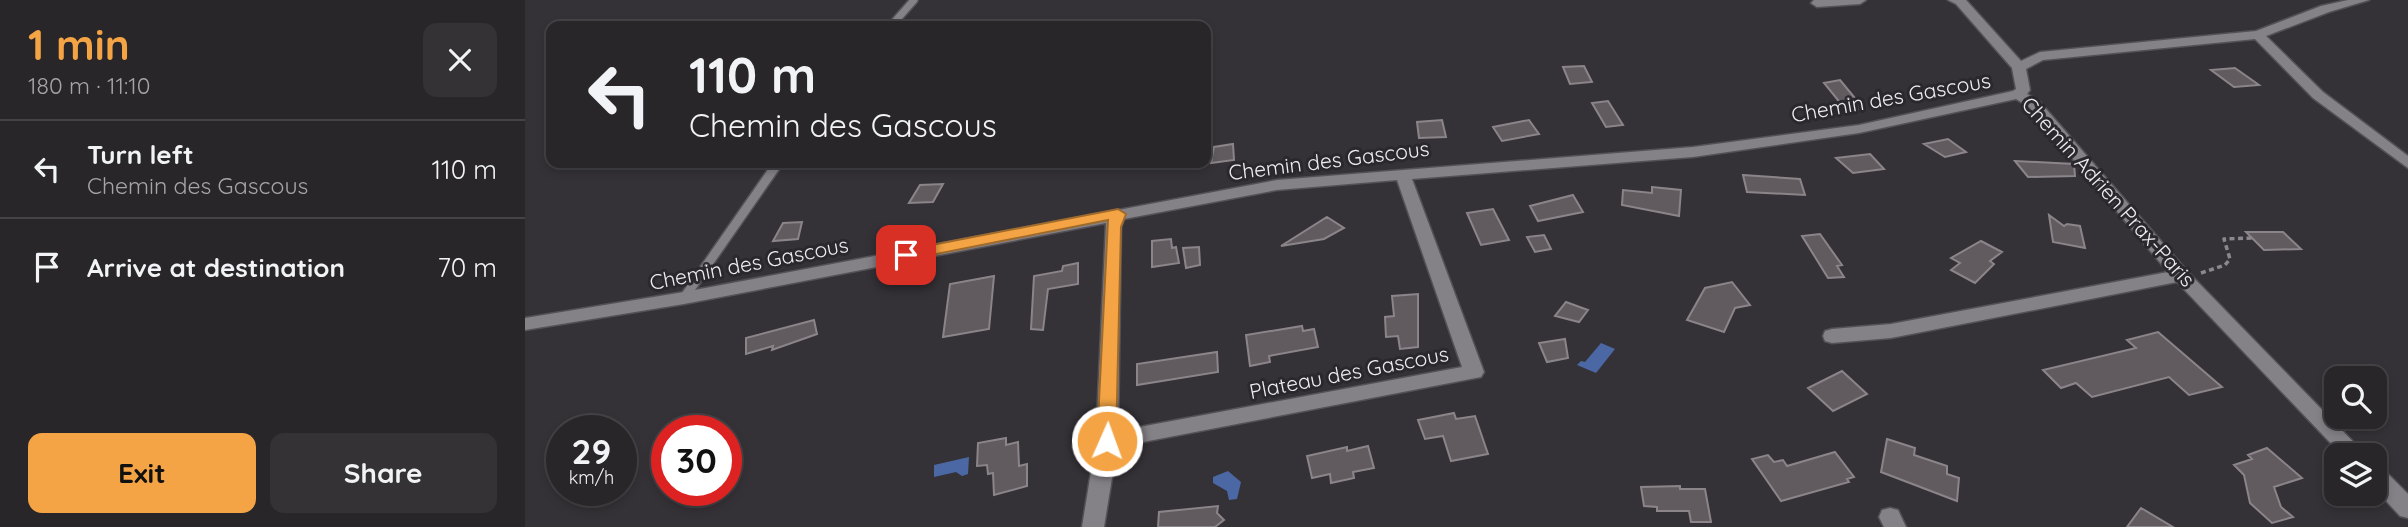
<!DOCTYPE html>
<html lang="en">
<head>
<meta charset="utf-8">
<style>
  :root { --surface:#282629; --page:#343235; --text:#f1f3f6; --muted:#a5a5a8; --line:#444346; --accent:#f4a444 }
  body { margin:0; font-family:Quicksand,sans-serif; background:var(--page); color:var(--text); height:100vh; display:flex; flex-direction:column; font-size:26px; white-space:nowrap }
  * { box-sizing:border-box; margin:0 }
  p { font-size:23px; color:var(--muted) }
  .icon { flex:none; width:38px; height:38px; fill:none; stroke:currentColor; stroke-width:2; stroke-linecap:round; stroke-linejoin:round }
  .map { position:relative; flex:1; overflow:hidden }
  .side { display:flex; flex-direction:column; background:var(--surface); width:525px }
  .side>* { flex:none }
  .banner { position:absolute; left:21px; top:21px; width:665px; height:147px; border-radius:14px; box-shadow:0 4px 10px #0003,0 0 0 2px var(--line); background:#282629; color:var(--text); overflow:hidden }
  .fabs { position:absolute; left:1799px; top:366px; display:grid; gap:14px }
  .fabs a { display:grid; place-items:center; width:63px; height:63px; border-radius:14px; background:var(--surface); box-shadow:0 4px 10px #0003,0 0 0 2px var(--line); font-size:35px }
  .speed { position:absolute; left:21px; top:415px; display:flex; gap:14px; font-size:35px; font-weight:700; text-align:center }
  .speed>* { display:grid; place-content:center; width:91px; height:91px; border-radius:50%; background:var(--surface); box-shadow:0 4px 10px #0003,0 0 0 2px var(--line); line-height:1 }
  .speed small { font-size:18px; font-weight:400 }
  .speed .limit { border:10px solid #d22; background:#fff; color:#111 }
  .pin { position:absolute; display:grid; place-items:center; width:60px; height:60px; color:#fff; margin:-30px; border-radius:14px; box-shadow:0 4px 10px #0006 }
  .me { position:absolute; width:77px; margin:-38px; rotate:2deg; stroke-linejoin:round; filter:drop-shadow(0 0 5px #0008) }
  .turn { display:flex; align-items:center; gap:24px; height:147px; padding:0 28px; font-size:32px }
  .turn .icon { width:91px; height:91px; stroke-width:2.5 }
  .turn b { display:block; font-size:49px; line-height:60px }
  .round { display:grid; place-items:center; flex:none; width:74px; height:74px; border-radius:14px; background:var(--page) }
  .headline { display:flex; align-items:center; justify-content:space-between; height:119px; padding:0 28px }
  h1 { font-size:42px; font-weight:800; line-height:52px; color:var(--accent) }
  .action { display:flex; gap:14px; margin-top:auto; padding:14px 28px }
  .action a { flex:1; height:80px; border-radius:14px; background:var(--accent); color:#111; font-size:28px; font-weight:800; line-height:80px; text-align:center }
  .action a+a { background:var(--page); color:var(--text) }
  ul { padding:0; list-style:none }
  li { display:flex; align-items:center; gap:21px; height:98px; padding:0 28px; border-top:2px solid var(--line) }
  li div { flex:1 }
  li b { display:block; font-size:26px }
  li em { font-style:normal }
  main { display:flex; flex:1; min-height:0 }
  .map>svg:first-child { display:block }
</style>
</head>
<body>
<main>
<section class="side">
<div class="headline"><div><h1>1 min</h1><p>180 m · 11:10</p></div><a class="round"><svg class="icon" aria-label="close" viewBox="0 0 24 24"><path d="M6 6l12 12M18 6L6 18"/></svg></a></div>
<ul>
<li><svg class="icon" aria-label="left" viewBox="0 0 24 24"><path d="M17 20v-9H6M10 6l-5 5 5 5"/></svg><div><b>Turn left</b><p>Chemin des Gascous</p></div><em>110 m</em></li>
<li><svg class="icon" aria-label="arrive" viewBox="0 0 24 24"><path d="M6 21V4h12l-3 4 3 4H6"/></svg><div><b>Arrive at destination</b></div><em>70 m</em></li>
</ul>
<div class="action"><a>Exit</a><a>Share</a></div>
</section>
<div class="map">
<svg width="1883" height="527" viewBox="0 0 1883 527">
  <rect width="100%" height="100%" fill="#353237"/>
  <!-- water -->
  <path fill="#4b68a5" d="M1076,343L1090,349L1071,373L1052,365L1056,361L1060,362Z
    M444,457L443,474L437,476L431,472L409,477V465Z
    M703,471L716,482L712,499L704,500L702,491L688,483V477Z"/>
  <!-- building -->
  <path fill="#615b5f" stroke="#8b8489" stroke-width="2" d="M1059,66L1067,82L1045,84L1038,67Z
    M1710,68L1734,85L1709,87L1686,70Z
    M1315,80L1339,109L1321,110L1299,83Z
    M1083,101L1098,125L1081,127L1067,103Z
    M917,120L921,137L894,138L892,122Z
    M1004,120L1014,134L977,141L968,127Z
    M1423,139L1441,152L1420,157L1399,144Z
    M708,144L709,160L686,163L689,147Z
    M1345,154L1359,169L1328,173L1311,158Z
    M1490,161L1549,164L1550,176L1503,177Z
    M1218,175L1275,179L1280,195L1222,192Z
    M418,184L408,202L384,203L395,185Z
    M1127,187L1156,190L1154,216L1097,205L1098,190L1127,193Z
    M1048,195L1058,212L1013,221L1005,206Z
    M968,209L984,240L956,245L942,213Z
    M1524,215L1539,226L1542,224L1555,226L1560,248L1528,242Z
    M802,217L819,228L799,239L756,246Z
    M277,222L273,239L248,241L258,223Z
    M1721,232H1758L1776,249L1739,250Z
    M1295,234L1317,265L1312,266L1319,277L1303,278L1277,236Z
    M1019,235L1026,249L1010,252L1002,237Z
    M646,239L647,248L651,247L654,263L627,267V241Z
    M1456,241L1477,252L1465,261L1469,264L1450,283L1426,270L1435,263L1426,258Z
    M674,247L675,265L661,268L658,248Z
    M553,263V284L523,289L518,330L506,329L509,276L537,271L538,266Z
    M469,276L464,329L418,337L425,284Z
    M1207,282L1225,305L1210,308L1199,332L1162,320L1180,288Z
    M893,294V347L875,349L873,336L861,337L860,317L869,316L867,296Z
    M1041,302L1063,310L1054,322L1030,316Z
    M289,320L292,334L247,350L248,346L221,354V338Z
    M777,326L778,331L789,329L793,347L744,356L745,362L725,366L721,335Z
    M1633,332L1697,387L1664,395L1644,377L1567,397L1551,383L1536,388L1518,370L1611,348L1602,340Z
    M1040,339L1043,358L1022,362L1014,343Z
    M692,352L693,372L612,385V364Z
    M1317,371L1342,394L1308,411L1283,388Z
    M929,413L931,419L950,416L963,454L926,461L918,436L900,439L893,420Z
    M481,438V445L493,442L494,466L502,464V486L469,495L468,473L463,474L462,465L452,466L453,443Z
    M1362,439L1390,448L1389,455L1422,466V474L1434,478L1432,501L1356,472Z
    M843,446L849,468L828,472L829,478L806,483L805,474L787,478L782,456L822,447V451Z
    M1742,448L1777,478L1749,487L1756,507L1768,517L1747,523L1725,503L1719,475L1709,465L1727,459L1723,455Z
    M1310,452L1329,477L1322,479L1324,482L1256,501L1227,459L1243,455L1249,462L1258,460L1262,466Z
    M1155,486V489H1180L1186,522H1166L1164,511H1132V507L1119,506L1116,487Z
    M693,506L692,513L699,520L690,527H633L634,512Z
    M1616,508L1648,527H1602Z"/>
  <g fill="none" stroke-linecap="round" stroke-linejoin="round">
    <defs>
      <path id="lane-far1" d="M366,26L389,0"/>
      <path id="lane" d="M159,298L253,163"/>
      <path id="street" d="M1289,0H1341L1335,4L1292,7L1286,3Z
        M1423,0H1441L1496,61L1515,52L1731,31L1796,6L1823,0H1844L1804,12L1741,36L1798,92L1883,156V168L1788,98L1730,39L1518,60L1501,69L1505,90L1502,94L1514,101L1662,271L1841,455H1817L1652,282L1366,338L1307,343L1300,341L1298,336L1300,331L1307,329L1366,324L1643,272L1504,107L1491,99L1334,133L1168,157L887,179L959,372L956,377L592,447L579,527H557L571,441L581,223L159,304L0,330V318L159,292L752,180L1168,147L1334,125L1488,91L1491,89L1487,68L1431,4ZM872,180L937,367L593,431L596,227L599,219L752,190Z
        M1850,466L1858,469L1883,494V518L1875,516L1850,489Z
        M1365,508L1373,510L1381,527H1359L1354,517L1357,510Z"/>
    </defs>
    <!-- lane-far1 casing -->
    <use href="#lane-far1" stroke="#535155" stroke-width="10"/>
    <!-- lane casing -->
    <use href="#lane" stroke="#535155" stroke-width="12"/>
    <!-- street casing -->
    <use href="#street" stroke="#535155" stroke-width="3"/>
    <!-- path -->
    <path stroke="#8b888d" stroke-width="3.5" stroke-dasharray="5 3.5" stroke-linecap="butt" d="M1676,273L1700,265L1705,259L1699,239L1727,238"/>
    <!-- lane-far1 -->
    <use href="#lane-far1" stroke="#848187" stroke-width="7"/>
    <!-- lane -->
    <use href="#lane" stroke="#848187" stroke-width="9"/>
    <!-- street -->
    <use href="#street" fill="#848187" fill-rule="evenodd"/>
  </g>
  <!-- route -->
  <path fill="#f4a444" stroke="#9f6b2c" stroke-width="2" d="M593,209L601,214L596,227L591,441L582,448L572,441L583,220L381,260L373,255L381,250Z"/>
  <g text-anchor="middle" stroke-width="6" stroke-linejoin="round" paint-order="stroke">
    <!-- street labels -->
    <g font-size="21" fill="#eeecf0" stroke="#2b282d">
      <text transform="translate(1366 98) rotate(-10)" y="7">Chemin des Gascous</text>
      <text transform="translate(804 161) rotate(-7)" y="7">Chemin des Gascous</text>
      <text transform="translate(1583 192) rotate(48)" y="7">Chemin Adrien Prax-Paris</text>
      <text transform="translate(224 264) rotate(-11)" y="7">Chemin des Gascous</text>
      <text transform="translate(824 373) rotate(-11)" y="7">Plateau des Gascous</text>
    </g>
  </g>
</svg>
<div class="fabs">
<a><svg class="icon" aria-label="search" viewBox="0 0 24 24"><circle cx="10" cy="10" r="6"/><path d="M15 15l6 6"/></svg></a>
<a><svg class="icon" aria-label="layers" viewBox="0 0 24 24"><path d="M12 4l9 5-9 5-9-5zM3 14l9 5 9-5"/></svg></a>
</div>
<div class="speed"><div>29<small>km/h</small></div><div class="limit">30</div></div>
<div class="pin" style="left:381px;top:255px;background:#d93025"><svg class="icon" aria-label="arrive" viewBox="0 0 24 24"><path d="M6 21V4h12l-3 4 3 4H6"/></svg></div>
<svg class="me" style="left:582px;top:441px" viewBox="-20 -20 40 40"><circle r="17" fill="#f4a444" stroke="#fff" stroke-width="3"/><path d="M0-11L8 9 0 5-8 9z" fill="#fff"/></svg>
<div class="banner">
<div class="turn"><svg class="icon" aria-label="left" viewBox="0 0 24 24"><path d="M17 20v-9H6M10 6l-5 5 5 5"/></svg><div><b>110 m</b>Chemin des Gascous</div></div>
</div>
</div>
</main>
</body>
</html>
